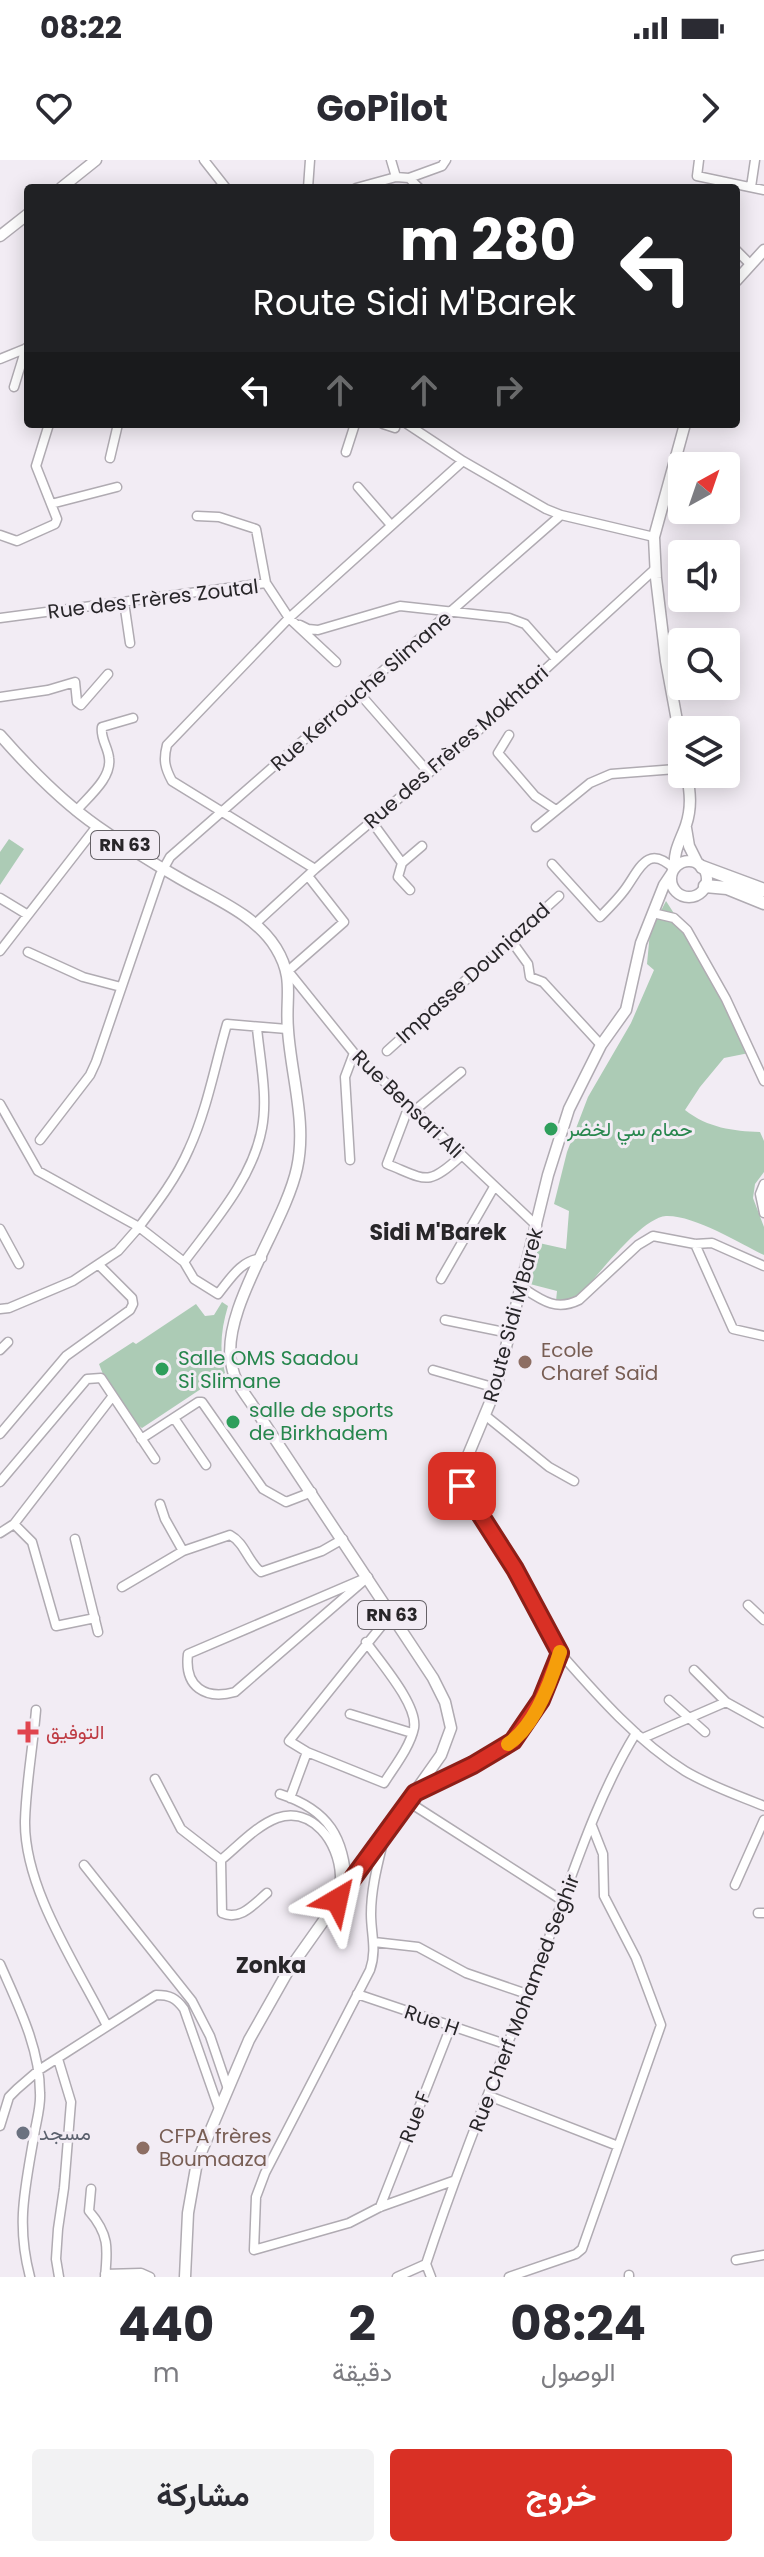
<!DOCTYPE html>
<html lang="ar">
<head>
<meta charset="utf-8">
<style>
  :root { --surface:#fff; --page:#f2f2f3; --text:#2b2b33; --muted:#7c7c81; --accent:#d93025 }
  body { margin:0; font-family:Poppins,Vazirmatn,sans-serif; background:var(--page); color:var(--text); direction:rtl; height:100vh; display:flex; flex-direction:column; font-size:30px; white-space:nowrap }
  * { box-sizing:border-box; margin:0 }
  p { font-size:26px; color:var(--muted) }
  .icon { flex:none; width:44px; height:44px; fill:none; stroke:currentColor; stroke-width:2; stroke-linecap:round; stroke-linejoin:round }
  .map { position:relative; height:2117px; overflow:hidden; direction:ltr }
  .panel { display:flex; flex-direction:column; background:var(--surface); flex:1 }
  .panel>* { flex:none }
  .guide { position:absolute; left:24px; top:24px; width:716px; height:244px; border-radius:8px; box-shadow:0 4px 20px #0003; direction:rtl; background:#202124; color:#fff; overflow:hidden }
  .needle { width:52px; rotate:40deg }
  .controls { position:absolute; left:668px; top:292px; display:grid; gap:16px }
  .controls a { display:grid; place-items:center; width:72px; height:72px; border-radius:8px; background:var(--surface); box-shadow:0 4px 20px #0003; font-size:40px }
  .pin { position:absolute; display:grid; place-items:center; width:68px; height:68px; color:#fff; margin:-34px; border-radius:16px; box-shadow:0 4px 12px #0006 }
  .me { position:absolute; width:88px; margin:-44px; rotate:36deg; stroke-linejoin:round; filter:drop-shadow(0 0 6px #0008) }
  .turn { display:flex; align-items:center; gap:28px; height:168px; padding:0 32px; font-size:36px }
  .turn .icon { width:104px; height:104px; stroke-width:2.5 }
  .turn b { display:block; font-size:56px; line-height:68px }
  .lanes { display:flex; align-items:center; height:76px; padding:0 32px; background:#0003; justify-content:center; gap:40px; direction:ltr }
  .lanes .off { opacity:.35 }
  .eta { display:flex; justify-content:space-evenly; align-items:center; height:136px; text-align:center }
  .eta b { font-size:48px; font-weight:700; line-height:56px }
  .button { display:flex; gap:16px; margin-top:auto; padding:16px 32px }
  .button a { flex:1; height:92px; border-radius:8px; background:var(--accent); color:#fff; font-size:32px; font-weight:700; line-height:92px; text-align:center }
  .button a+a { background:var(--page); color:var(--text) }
  .status { display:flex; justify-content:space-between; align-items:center; height:56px; padding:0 40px; background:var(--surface); direction:ltr }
  .status svg { height:22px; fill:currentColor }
  header { display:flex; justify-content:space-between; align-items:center; height:104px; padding:0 32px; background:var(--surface); font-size:36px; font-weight:700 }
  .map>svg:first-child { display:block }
</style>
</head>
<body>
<div class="status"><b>08:22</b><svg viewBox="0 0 49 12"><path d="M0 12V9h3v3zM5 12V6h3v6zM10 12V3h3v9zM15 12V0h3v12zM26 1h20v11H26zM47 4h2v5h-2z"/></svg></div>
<header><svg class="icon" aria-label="forward" viewBox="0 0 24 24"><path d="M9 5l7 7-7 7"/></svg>GoPilot<svg class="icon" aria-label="heart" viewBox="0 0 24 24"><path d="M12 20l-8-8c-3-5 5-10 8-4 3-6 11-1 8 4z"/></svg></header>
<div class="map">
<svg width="764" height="2117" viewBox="0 0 764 2117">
  <rect width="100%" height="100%" fill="#f2ecf4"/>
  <!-- green -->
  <path fill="#accbb5" d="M9,679L24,689L0,725V692Z
    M666,741L695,786L749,893L724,898L700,927L685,950C708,968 733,971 760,972L764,981V1012L755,1024L753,1038L764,1067V1095C739,1083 694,1055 666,1056C641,1058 598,1115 581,1134L569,1141H556L557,1131L530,1124L539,1083L566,1089L569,1051L554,1044L567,992L588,937L631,863L654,810L647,804L650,772Z
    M222,1142L228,1146C221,1169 219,1190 225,1213L142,1268L135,1263L104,1217L99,1204L133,1182L136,1184L196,1144L205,1156L214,1155Z"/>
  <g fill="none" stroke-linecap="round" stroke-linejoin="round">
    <defs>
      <path id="minor" d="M204,0L226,28
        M391,0L396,17
        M699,0L697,16L764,30
        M409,18L442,6L446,0
        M751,27L755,0
        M308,28L310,0
        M356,28L396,17L409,18L419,28
        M736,90L751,105
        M0,199L27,188
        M14,227L26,188
        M383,264L395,268
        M407,264L463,301L546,349L561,355L654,377
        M346,292L355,264
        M110,298L118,264
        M358,327L391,365
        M51,344L117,327
        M197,356L219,357L256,369L266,423
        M0,375L17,381L55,364L57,359L36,306L49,264
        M124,442L130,483
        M0,458L266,423L289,458L336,502
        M300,465L308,469L318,470L400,446L509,458L525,464L556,499
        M359,533L429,613
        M0,537L48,530L75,522L77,542L81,545L108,514
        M509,575L498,593L535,636L556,650
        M76,651C89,636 112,618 109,598C108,587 100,578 102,567L133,558
        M372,662L402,703
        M536,667L590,623L611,614L676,609L682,612
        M552,704L600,757C609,748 619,738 626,728C640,708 648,684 674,709
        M315,709L172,621C165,608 163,600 167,585L289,458L463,301
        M308,716L344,762L288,811L354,893L537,1066
        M410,730L398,717L402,703L422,686
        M0,738L28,755
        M653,753L674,758L687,770L726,839L764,921
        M256,763L315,709L468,580L655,409
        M510,779L528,804L530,817L543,822L601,885
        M0,791L97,666
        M28,792L83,817L121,827
        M387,891L559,736
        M0,944L38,1011L139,1067L118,1091L73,1121L9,1148L0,1149
        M409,946L387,1004C427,1020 427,1027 461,996
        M414,951L461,912
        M40,980L90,915L96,902L160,715L170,697L561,355
        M350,1000L345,917L354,893
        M764,1024L760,1034L764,1053
        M0,1069L19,1104
        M695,1084L733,1169L764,1176
        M262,1098C240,1101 231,1118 218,1134L194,1119L184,1102L139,1067C158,1042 177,1017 189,989C207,950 215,905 227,864L287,869
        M184,1102C214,1062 253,1018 262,968C268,937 260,900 257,868
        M441,1119L494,1027
        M520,1126C540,1139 555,1152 579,1140L638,1085L653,1076L695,1084L712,1083L764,1106
        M445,1160L509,1173
        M0,1190L8,1182
        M433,1210L496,1228
        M486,1256L549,1307L574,1321
        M174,1258L206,1305
        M0,1274L66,1196L130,1150L133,1144L132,1138L99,1105
        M141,1279L198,1242H202L263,1329L286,1342L312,1332
        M0,1322L87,1219L101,1218L155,1299
        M160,1344L165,1359L183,1391
        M14,1364L32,1382L56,1466L95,1458
        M0,1373L14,1364L112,1237
        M75,1379L98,1472
        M368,1417L235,1532C205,1540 184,1527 188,1494Z
        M122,1427L183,1391L230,1375C245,1383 248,1402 261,1412L322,1391L343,1379
        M748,1445L764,1460
        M366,1482C380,1502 418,1545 414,1568C410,1587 394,1607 384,1623L307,1592L289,1581L391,1454
        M560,1493C597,1535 637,1581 685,1611C710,1626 737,1635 764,1646
        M694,1510L726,1542L764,1563
        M669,1540L705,1572
        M36,1550C33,1587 26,1624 25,1661C24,1729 77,1806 107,1866
        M350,1554L412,1573
        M643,1578L726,1542
        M155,1619L181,1669L221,1700
        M280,1634C329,1650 345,1678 347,1727
        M290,1638L307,1592
        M407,1641L563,1741
        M384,1678C378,1703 371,1728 371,1754C371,1774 377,1790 370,1810L265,2013L256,2037L254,2090L349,2063L380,2047L453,2021
        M84,1705L192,1841L210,1876L228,1929
        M735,1725L764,1660
        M267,1733C253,1745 240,1761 222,1753L221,1700C238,1686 256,1666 277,1658C312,1646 339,1682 340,1716C340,1723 338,1733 337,1740
        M758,1753H764
        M374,1782L418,1787L466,1813L527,1834
        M0,1804C18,1845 40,1888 40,1933C41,1947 36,1962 34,1976C25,2029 16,2064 30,2117
        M357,1834L508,1885
        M58,1899L71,1942L64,2028L58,2069L56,2099L59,2117
        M489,1936L618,1986
        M0,1966L9,1937L17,1929L39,1910L156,1835C170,1835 176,1838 184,1849L219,1949
        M91,2029L89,2051C109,2074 108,2088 105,2117
        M380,2047L451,1866
        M736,2100L764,2095
        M105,2114L141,2113L150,2117
        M629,2115V2117
        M397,2117L426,2104
        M431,2117L426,2104C461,1998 504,1895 544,1791C572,1717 595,1640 636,1573
        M509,2117L576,2094L582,2089L661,1865L636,1798L604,1736L603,1694L592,1666"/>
      <path id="major" d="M61,28L96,0
        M0,76L28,54
        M736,121L764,90
        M0,575C29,608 61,641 97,666C124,685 151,702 179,718C213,738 255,754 276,788C295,819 285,837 288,870C291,915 307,963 297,1008C285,1065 218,1153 232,1207C235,1223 247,1236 255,1249L433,1518L445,1542L451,1568L441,1595L288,1811L249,1880L197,2002L188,2053L185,2117
        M682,588L666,501L656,418L654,377L685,264
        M686,668L689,686L698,704
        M671 719a18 18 0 1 1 36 0a18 18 0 1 1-36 0Z
        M675,708C673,691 681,680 686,665C692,647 690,632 687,614
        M417,1632C448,1617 486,1604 512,1582C537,1560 548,1522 560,1493L515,1409L462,1326L461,1312L496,1228L548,1015L569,949L601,885L626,850L641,783L664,725L672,713"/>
      <path id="highway" d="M702,707L764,730
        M705,726L727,728L764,743"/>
    </defs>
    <!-- minor casing -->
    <use href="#minor" stroke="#b0abb2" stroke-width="11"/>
    <!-- major casing -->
    <use href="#major" stroke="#b0abb2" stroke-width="13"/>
    <!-- highway casing -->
    <use href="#highway" stroke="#b0abb2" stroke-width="15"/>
    <!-- minor -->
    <use href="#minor" stroke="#fff" stroke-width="8"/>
    <!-- major -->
    <use href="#major" stroke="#fff" stroke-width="10"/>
    <!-- highway -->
    <use href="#highway" stroke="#fff" stroke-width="12"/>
  </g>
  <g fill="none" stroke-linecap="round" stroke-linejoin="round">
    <defs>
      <path id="route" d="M337,1740L415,1633L473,1605L513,1581L541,1540L560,1493L515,1409L462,1326"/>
    </defs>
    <!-- route casing -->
    <use href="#route" stroke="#8d1f18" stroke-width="20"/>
    <!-- route -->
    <use href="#route" stroke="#d93025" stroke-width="14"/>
    <!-- slow -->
    <path stroke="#f59e0b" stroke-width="14" d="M508,1584C535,1566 551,1522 560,1492"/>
  </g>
  <!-- markers -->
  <g fill="#2e9e5b" stroke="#f2ecf4" stroke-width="3">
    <circle cx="551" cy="969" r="8"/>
    <circle cx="162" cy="1209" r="8"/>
    <circle cx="233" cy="1262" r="8"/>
  </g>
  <g fill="#8d6e63" stroke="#f2ecf4" stroke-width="3">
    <circle cx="525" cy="1202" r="8"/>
    <circle cx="143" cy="1988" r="8"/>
  </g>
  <path fill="#e0444e" stroke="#f2ecf4" stroke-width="3" d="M24 1560h8v8h8v8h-8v8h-8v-8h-8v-8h8z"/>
  <circle fill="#6b7280" stroke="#f2ecf4" stroke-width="3" cx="23" cy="1973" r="8"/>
  <g text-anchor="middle" stroke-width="6" stroke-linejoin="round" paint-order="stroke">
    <!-- shield labels -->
    <g fill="#f2ecf4" stroke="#656166" stroke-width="2">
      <rect x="91" y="671" width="68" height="28" rx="6"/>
      <rect x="358" y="1441" width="68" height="28" rx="6"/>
    </g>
    <g font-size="18" font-weight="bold" fill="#282629">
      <text x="125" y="691">RN 63</text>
      <text x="392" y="1461">RN 63</text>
    </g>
    <!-- street labels -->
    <g font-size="20" fill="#282629" stroke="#f2ecf4">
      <text transform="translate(153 439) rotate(-7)" y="7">Rue des Frères Zoutal</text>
      <text transform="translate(361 531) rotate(-41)" y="7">Rue Kerrouche Slimane</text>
      <text transform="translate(456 587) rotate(-41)" y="7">Rue des Frères Mokhtari</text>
      <text transform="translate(473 813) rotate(-42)" y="7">Impasse Douniazad</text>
      <text transform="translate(408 944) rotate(44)" y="7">Rue Bensari Ali</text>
      <text transform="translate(513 1155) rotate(-75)" y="7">Route Sidi M'Barek</text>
      <text transform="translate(524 1843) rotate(-69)" y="7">Rue Cherf Mohamed Seghir</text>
      <text transform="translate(432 1860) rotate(19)" y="7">Rue H</text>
      <text transform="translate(415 1957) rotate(-69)" y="7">Rue F</text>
    </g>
    <!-- leisure labels -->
    <g font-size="20" fill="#27864d" stroke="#f2ecf4" text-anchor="start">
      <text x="567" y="976">حمام سي لخضر</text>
      <text x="178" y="1205">Salle OMS Saadou<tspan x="178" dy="23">Si Slimane</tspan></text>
      <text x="249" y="1257">salle de sports<tspan x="249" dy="23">de Birkhadem</tspan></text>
    </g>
    <!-- education labels -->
    <g font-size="20" fill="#785e54" stroke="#f2ecf4" text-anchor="start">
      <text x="541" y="1197">Ecole<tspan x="541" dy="23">Charef Saïd</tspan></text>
      <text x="159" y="1983">CFPA frères<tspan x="159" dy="23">Boumaaza</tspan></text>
    </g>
    <!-- health labels -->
    <g font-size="20" fill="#be3a42" stroke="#f2ecf4" text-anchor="start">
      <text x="46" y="1579">التوفيق</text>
    </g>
    <!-- worship labels -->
    <g font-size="20" fill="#5b616d" stroke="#f2ecf4" text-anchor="start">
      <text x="39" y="1980">مسجد</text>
    </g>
    <!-- neighbourhood labels -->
    <g font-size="22" font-weight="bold" fill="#282629" stroke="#f2ecf4">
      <text x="438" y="1080">Sidi M'Barek</text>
      <text x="271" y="1813">Zonka</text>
    </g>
  </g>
</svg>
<div class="controls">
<a><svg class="needle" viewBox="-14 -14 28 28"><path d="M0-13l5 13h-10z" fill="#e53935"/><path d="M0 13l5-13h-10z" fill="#7c7c81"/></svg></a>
<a><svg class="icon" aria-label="sound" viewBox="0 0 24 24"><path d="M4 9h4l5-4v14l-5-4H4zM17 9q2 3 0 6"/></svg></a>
<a><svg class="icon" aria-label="search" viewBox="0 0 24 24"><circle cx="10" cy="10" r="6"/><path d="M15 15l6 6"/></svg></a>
<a><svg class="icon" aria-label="layers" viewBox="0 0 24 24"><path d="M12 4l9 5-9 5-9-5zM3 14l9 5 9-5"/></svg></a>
</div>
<div class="pin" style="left:462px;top:1326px;background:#d93025"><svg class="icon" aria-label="arrive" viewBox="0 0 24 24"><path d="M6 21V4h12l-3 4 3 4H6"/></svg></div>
<svg class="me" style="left:337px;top:1740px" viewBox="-20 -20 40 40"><path d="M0-17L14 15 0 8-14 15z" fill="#d93025" stroke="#fff" stroke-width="4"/></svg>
<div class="guide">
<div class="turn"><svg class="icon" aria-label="left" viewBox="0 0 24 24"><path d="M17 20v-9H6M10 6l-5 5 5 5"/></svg><div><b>280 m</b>Route Sidi M'Barek</div></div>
<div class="lanes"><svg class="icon" aria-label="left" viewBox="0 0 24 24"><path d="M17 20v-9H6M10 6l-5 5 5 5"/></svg><svg class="icon off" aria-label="ahead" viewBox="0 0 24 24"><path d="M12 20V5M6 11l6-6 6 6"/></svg><svg class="icon off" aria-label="ahead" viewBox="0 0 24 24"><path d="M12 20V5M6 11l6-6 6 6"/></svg><svg class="icon off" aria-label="right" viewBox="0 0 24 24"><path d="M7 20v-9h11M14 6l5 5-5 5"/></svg></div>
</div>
</div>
<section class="panel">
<div class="eta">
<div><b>08:24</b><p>الوصول</p></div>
<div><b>2</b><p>دقيقة</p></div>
<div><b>440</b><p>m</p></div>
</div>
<div class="button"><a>خروج</a><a>مشاركة</a></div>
</section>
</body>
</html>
